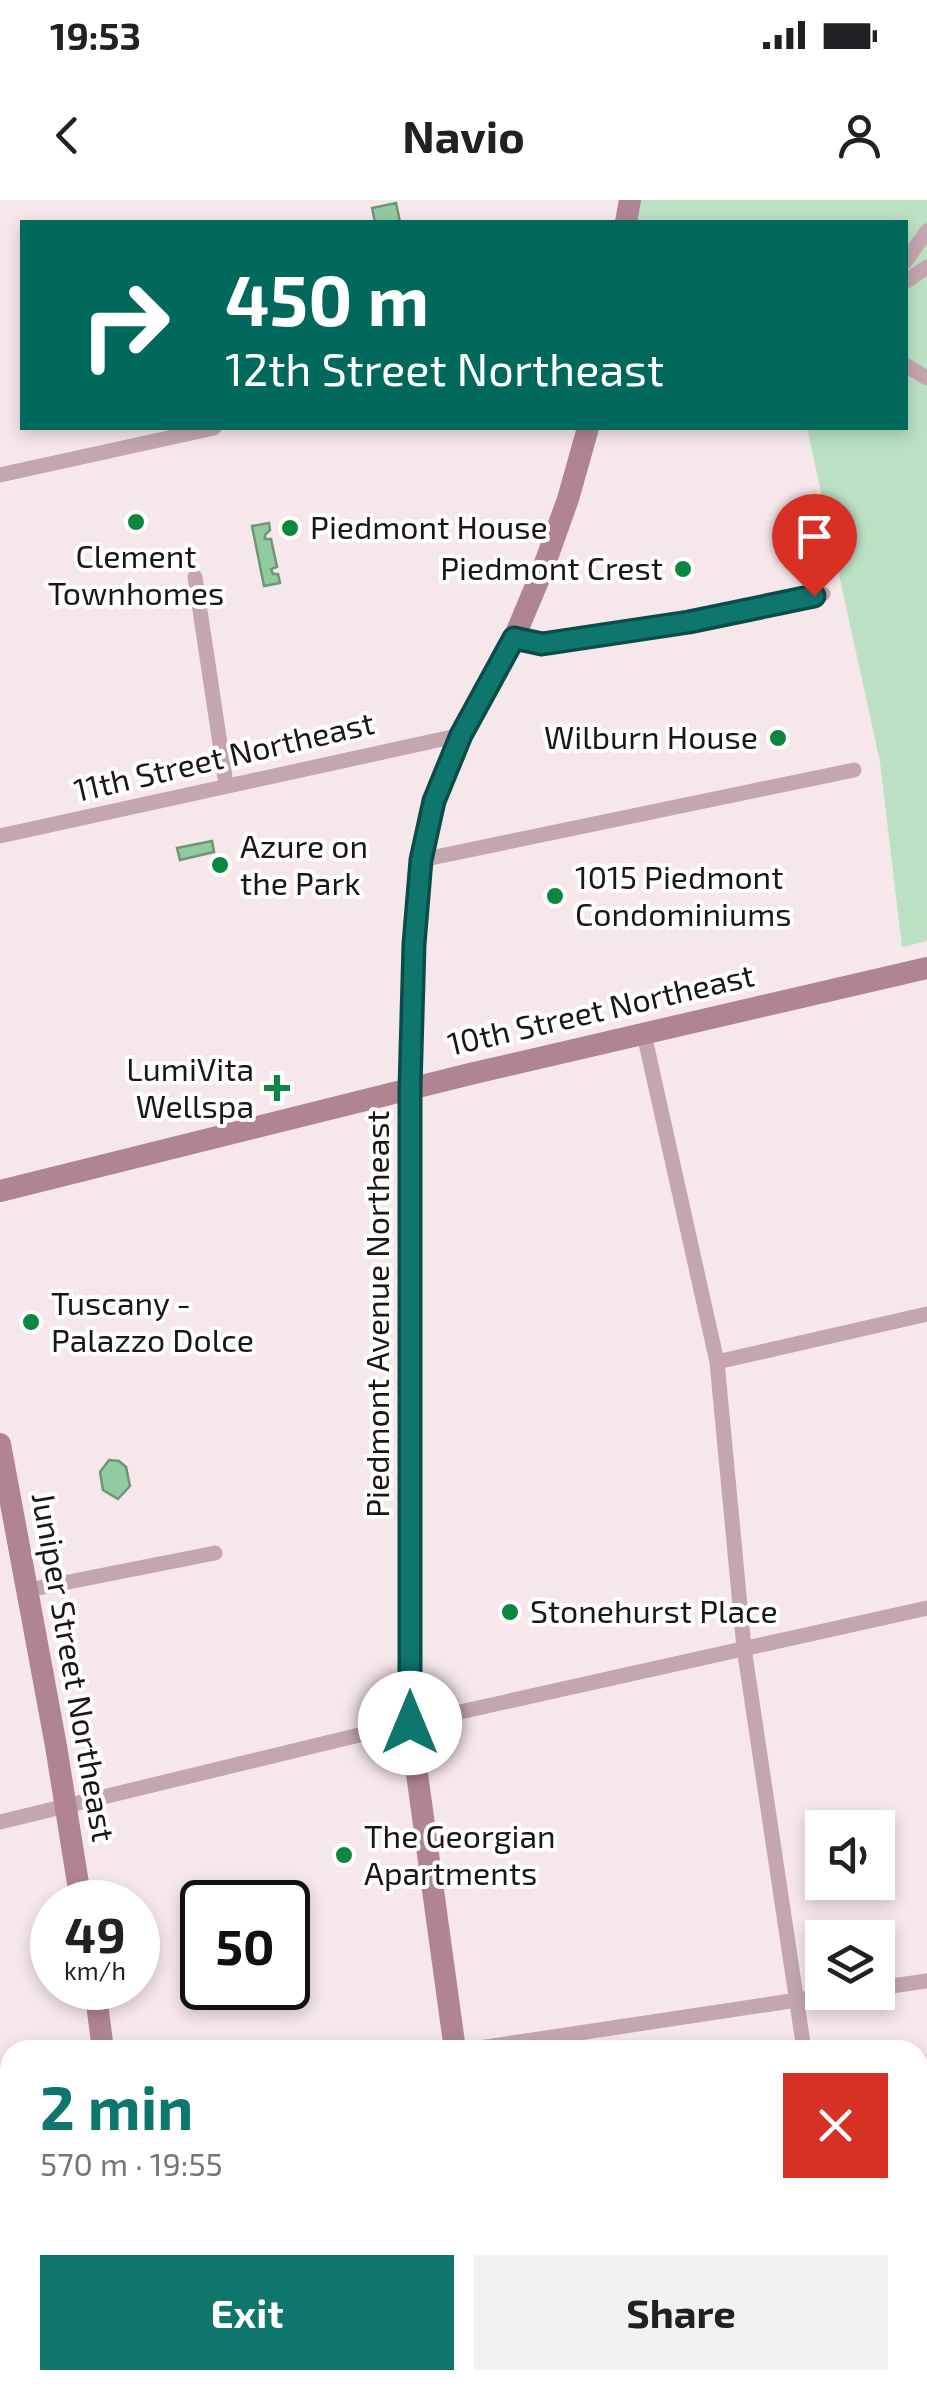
<!DOCTYPE html>
<html lang="en">
<head>
<meta charset="utf-8">
<style>
  :root { --surface:#fff; --page:#f2f2f2; --text:#202124; --muted:#757577; --accent:#0f766e }
  body { margin:0; font-family:"Exo 2",sans-serif; background:var(--page); color:var(--text); height:100vh; display:flex; flex-direction:column; font-size:38px; white-space:nowrap }
  * { box-sizing:border-box; margin:0 }
  p { font-size:32px; color:var(--muted) }
  .icon { flex:none; width:55px; height:55px; fill:none; stroke:currentColor; stroke-width:2; stroke-linecap:round; stroke-linejoin:round }
  .map { position:relative; flex:1; overflow:hidden }
  .details { position:absolute; left:0px; top:1840px; width:928px; height:350px; display:flex; flex-direction:column; background:var(--surface); border-radius:30px 30px 0 0; box-shadow:0 5px 15px #0003 }
  .details>* { flex:none }
  .guide { position:absolute; left:20px; top:20px; width:888px; height:210px; border-radius:0px; box-shadow:0 5px 15px #0003; background:#00695c; color:#fff; overflow:hidden }
  .tools { position:absolute; left:805px; top:1610px; display:grid; gap:20px }
  .tools a { display:grid; place-items:center; width:90px; height:90px; border-radius:0px; background:var(--surface); box-shadow:0 5px 15px #0003; font-size:50px }
  .speed { position:absolute; left:30px; top:1680px; display:flex; gap:20px; font-size:50px; font-weight:700; text-align:center }
  .speed>* { display:grid; place-content:center; width:130px; height:130px; border-radius:50%; background:var(--surface); box-shadow:0 5px 15px #0003; line-height:1 }
  .speed small { font-size:25px; font-weight:400 }
  .speed .limit { border:5px solid #111; border-radius:15px; background:#fff; color:#111 }
  .pin { position:absolute; display:grid; place-items:center; width:85px; height:85px; color:#fff; margin:-102px -42px; border-radius:50% 50% 50% 0; rotate:-45deg; box-shadow:0 0 10px #0007 }
  .pin .icon { rotate:45deg }
  .me { position:absolute; width:110px; margin:-55px; rotate:0deg; stroke-linejoin:round; filter:drop-shadow(0 0 8px #0008) }
  .turn { display:flex; align-items:center; gap:35px; height:210px; padding:0 40px; font-size:45px }
  .turn .icon { width:130px; height:130px; stroke-width:2.5 }
  .turn b { display:block; font-size:70px; line-height:85px }
  .round { display:grid; place-items:center; flex:none; width:105px; height:105px; border-radius:0px; background:var(--page) }
  .headline { display:flex; align-items:center; justify-content:space-between; height:170px; padding:0 40px }
  h1 { font-size:60px; font-weight:700; line-height:75px; color:var(--accent) }
  .primary-button { display:flex; gap:20px; margin-top:auto; padding:20px 40px }
  .primary-button a { flex:1; height:115px; border-radius:0px; background:var(--accent); color:#fff; font-size:40px; font-weight:700; line-height:115px; text-align:center }
  .primary-button a+a { background:var(--page); color:var(--text) }
  .status { display:flex; justify-content:space-between; align-items:center; height:70px; padding:0 50px; background:var(--surface); direction:ltr }
  .status svg { height:28px; fill:currentColor }
  header { display:flex; justify-content:space-between; align-items:center; height:130px; padding:0 40px; background:var(--surface); font-size:45px; font-weight:700 }
  .map>svg:first-child { display:block }
</style>
</head>
<body>
<div class="status"><b>19:53</b><svg viewBox="0 0 49 12"><path d="M0 12V9h3v3zM5 12V6h3v6zM10 12V3h3v9zM15 12V0h3v12zM26 1h20v11H26zM47 4h2v5h-2z"/></svg></div>
<header><svg class="icon" aria-label="back" viewBox="0 0 24 24"><path d="M15 5l-7 7 7 7"/></svg>Navio<svg class="icon" aria-label="person" viewBox="0 0 24 24"><circle cx="12" cy="8" r="4"/><path d="M4 21q1-7 8-7t8 7"/></svg></header>
<div class="map">
<svg width="927" height="2190" viewBox="0 0 927 2190">
  <rect width="100%" height="100%" fill="#f6e7eb"/>
  <!-- green -->
  <path fill="#bce0c3" d="M636,0H927V741L902,747L880,562L807,228H905V22H635Z"/>
  <!-- water -->
  <path fill="#92cb9f" stroke="#6e9576" stroke-width="2.5" d="M396,3L400,22H375L372,8Z
    M269,323L270,330L265,335V339H271L277,367L271,369L273,374H278L280,383L264,386L252,326Z
    M212,641L214,652L180,660L177,648Z
    M109,1260L119,1261L126,1267L130,1286L118,1299L103,1290L100,1272Z"/>
  <g fill="none" stroke-linecap="round" stroke-linejoin="round">
    <!-- street -->
    <path stroke="#c5a6af" stroke-width="15" d="M905,62L927,31
      M905,82L927,67
      M905,165L927,178
      M0,275L214,228
      M195,377L226,584
      M514,438L542,444L689,422L823,394
      M0,636L461,535
      M421,660L854,570
      M644,834L717,1162L744,1448L804,1850
      M717,1162L927,1114
      M28,1390L215,1353
      M0,1622L388,1528L927,1408
      M878,1788L927,1781
      M466,1850L850,1792
      M0,1920L10,1918
      M918,2111L927,2109
      M852,2180L854,2190
      M372,2190L436,2180"/>
    <!-- secondary -->
    <path stroke="#b18492" stroke-width="22" d="M626,22L630,0
      M0,991L470,874L927,768
      M0,1244L56,1546L81,1702
      M95,1788L103,1850
      M455,1850L410,1523V888L414,744L422,651L434,601L461,535L514,438L543,369L568,299L588,228
      M156,2180L158,2190
      M497,2180L499,2190"/>
  </g>
  <g fill="none" stroke-linecap="round" stroke-linejoin="round">
    <defs>
      <path id="route" d="M410,1523V888L414,744L421,660L434,601L461,535L514,438L542,444L689,422L814,396"/>
    </defs>
    <!-- route casing -->
    <use href="#route" stroke="#0a4d48" stroke-width="25"/>
    <!-- route -->
    <use href="#route" stroke="#0f766e" stroke-width="18"/>
  </g>
  <!-- markers -->
  <g fill="#0c8742" stroke="#fff" stroke-width="4">
    <circle cx="136" cy="322" r="10"/>
    <circle cx="290" cy="328" r="10"/>
    <circle cx="683" cy="369" r="10"/>
    <circle cx="778" cy="538" r="10"/>
    <circle cx="220" cy="665" r="10"/>
    <circle cx="555" cy="696" r="10"/>
    <path d="M272 873h10v10h10v10h-10v10h-10v-10h-10v-10h10z"/>
    <circle cx="31" cy="1122" r="10"/>
    <circle cx="510" cy="1412" r="10"/>
    <circle cx="344" cy="1655" r="10"/>
  </g>
  <g text-anchor="middle" stroke-width="8" stroke-linejoin="round" paint-order="stroke">
    <!-- poi labels -->
    <g font-size="32" fill="#1b1617" stroke="#fff" text-anchor="start">
      <text x="310" y="339">Piedmont House</text>
      <text x="136" y="368" text-anchor="middle">Clement<tspan x="136" dy="37">Townhomes</tspan></text>
      <text x="663" y="380" text-anchor="end">Piedmont Crest</text>
      <text x="758" y="549" text-anchor="end">Wilburn House</text>
      <text x="240" y="658">Azure on<tspan x="240" dy="37">the Park</tspan></text>
      <text x="575" y="689">1015 Piedmont<tspan x="575" dy="37">Condominiums</tspan></text>
      <text x="254" y="881" text-anchor="end">LumiVita<tspan x="254" dy="37">Wellspa</tspan></text>
      <text x="51" y="1115">Tuscany -<tspan x="51" dy="37">Palazzo Dolce</tspan></text>
      <text x="530" y="1423">Stonehurst Place</text>
      <text x="364" y="1648">The Georgian<tspan x="364" dy="37">Apartments</tspan></text>
    </g>
    <!-- street labels -->
    <g font-size="32" fill="#1b1617" stroke="#fff">
      <text transform="translate(224 557) rotate(-13)" y="11">11th Street Northeast</text>
      <text transform="translate(601 810) rotate(-13)" y="11">10th Street Northeast</text>
      <text transform="translate(378 1114) rotate(-90)" y="11">Piedmont Avenue Northeast</text>
      <text transform="translate(73 1467) rotate(80)" y="11">Juniper Street Northeast</text>
    </g>
  </g>
</svg>
<div class="tools">
<a><svg class="icon" aria-label="sound" viewBox="0 0 24 24"><path d="M4 9h4l5-4v14l-5-4H4zM17 9q2 3 0 6"/></svg></a>
<a><svg class="icon" aria-label="layers" viewBox="0 0 24 24"><path d="M12 4l9 5-9 5-9-5zM3 14l9 5 9-5"/></svg></a>
</div>
<div class="speed"><div>49<small>km/h</small></div><div class="limit">50</div></div>
<div class="pin" style="left:814px;top:396px;background:#d93025"><svg class="icon" aria-label="arrive" viewBox="0 0 24 24"><path d="M6 21V4h12l-3 4 3 4H6"/></svg></div>
<svg class="me" style="left:410px;top:1523px" viewBox="-20 -20 40 40"><circle r="19" fill="#fff"/><path d="M0-13L10 11 0 6-10 11z" fill="#0f766e"/></svg>
<div class="guide">
<div class="turn"><svg class="icon" aria-label="right" viewBox="0 0 24 24"><path d="M7 20v-9h11M14 6l5 5-5 5"/></svg><div><b>450 m</b>12th Street Northeast</div></div>
</div>
<section class="details">
<div class="headline"><div><h1>2 min</h1><p>570 m · 19:55</p></div><a class="round" style="background:#d93025;color:#fff"><svg class="icon" aria-label="close" viewBox="0 0 24 24"><path d="M6 6l12 12M18 6L6 18"/></svg></a></div>
<div class="primary-button"><a>Exit</a><a>Share</a></div>
</section>
</div>
</body>
</html>
